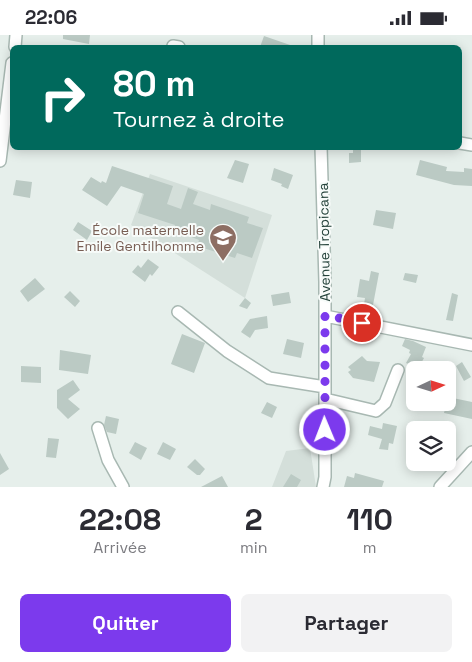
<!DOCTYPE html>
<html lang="fr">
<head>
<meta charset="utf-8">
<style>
  :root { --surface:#fff; --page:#f2f2f3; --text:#2b2b33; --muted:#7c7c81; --accent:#7c3aed }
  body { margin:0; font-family:"Space Grotesk",sans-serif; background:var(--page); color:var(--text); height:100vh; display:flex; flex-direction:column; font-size:19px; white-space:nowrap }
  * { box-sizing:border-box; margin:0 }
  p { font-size:16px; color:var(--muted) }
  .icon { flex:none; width:28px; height:28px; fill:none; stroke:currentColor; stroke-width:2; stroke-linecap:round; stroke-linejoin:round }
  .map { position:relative; height:452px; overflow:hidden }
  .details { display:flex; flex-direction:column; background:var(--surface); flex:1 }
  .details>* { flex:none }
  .top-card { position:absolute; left:10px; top:10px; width:452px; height:105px; border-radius:8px; box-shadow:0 2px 12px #0003; background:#00695c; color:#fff; overflow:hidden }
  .needle { width:32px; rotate:86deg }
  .controls { position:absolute; left:406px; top:326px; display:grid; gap:10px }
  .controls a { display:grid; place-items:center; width:50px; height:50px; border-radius:8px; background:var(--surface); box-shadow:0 2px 12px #0003; font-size:25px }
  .pin { position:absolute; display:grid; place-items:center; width:42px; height:42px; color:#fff; margin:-21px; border:2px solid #fff; border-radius:50%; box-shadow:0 1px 5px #0007 }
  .me { position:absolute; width:55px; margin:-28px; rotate:359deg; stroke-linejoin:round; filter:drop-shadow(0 0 4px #0008) }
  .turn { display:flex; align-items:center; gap:18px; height:105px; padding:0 20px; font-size:22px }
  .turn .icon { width:65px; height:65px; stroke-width:2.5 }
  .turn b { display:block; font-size:35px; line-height:42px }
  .eta { display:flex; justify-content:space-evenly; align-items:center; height:85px; text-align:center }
  .eta b { font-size:30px; font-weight:700; line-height:35px }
  .cta { display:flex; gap:10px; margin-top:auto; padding:10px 20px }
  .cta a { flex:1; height:58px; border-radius:8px; background:var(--accent); color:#fff; font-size:20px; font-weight:700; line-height:58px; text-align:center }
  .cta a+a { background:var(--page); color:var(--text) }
  .status { display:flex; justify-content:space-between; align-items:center; height:35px; padding:0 25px; background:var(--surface); direction:ltr }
  .status svg { height:14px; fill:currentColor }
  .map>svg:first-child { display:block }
</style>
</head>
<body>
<div class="status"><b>22:06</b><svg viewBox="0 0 49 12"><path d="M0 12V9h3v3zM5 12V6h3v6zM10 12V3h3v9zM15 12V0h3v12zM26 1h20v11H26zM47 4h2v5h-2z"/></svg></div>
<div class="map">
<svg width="472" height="452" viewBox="0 0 472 452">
  <rect width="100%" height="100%" fill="#e6efeb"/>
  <!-- built -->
  <path fill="#d4dfda" d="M150,139L272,180L245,263L131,190Z
    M310,413L316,452H272L286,416Z"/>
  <!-- building -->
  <path fill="#bbcac4" d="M63,0H90L89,9L63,4Z
    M264,1L293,11V12H260Z
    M353,112H361V127L349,128V118H353Z
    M235,125L249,129L243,148L227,143Z
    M420,125L447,132L446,136L464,137V133L472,134V151L454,150L416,140Z
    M112,131L173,151L167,169L181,174L188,153L198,157L193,169L210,175L211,169L249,182L247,188L263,193L252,223L237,218L235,223L197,211L199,205L174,195L175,190L138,178L144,159L121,151L107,171L82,155L91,142L101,148L102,146L106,148Z
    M274,133L293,140L288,154L281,151L282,149L271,145Z
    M16,145L32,147L30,163L13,160Z
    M376,175L396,178L393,194L373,190Z
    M78,187L92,196L87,205L73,195Z
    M148,224L159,232L152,241L150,239L145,247L132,237L138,230L141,233Z
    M371,236L379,238L373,270L364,269L365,263L357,262L360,244L369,246Z
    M405,238L418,240L416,248L403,245Z
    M35,243L45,254L28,267L20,256Z
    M70,256L80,266L75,272L64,262Z
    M289,257L291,268L273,271L271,260Z
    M452,258L458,260L453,286L446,285Z
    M245,263L251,268L247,274L239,271Z
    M267,281L268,293L255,295L250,303L241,297L250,284Z
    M182,299L205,308L194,338L171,329Z
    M287,304L304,308L301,323L283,319Z
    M405,304L413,306L426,312L422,322L424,323L418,334L406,328L411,319L409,318L410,315L402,311Z
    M60,315L91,320L88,339L59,335Z
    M362,321L367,326L380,327L374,347L353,343L348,337L351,335L348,332Z
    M462,327L471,342L464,346L456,331Z
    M21,331L41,332V348L21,347Z
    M73,345L80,355L68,364L80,374L68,384L57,373V355Z
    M448,362L472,367V384L444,378Z
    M267,367L277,372L272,383L261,378Z
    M106,381L119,384L116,399L107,397L104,390Z
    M383,388L397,391L393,409L389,408L388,415L379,414L382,404L368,400L370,391L382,394Z
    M48,403L59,404L56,423L46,422Z
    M135,407L147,413L141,425L129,418Z
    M163,407L176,414L170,425L157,419Z
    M0,418L9,434L0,440Z
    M195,424L205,434L200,440H197L187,432Z
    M355,438L384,446L382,452H344L347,441L354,443Z
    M291,439L301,445L297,452H283Z
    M222,441L228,452H201Z"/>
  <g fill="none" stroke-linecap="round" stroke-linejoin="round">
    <defs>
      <path id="minor" d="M318,0V12
        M173,11L179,12
        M15,12L16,0
        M460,108L472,110
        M321,112L325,247V442L323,452
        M0,126L12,28
        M178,277L227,316L269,343L325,352
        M325,281L472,310
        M325,364L376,376L385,368L398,335
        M98,393L108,425L123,452
        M440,452L472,417"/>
    </defs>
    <!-- minor casing -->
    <use href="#minor" stroke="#a8b8b2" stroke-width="14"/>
    <!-- minor -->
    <use href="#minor" stroke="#fff" stroke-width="11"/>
  </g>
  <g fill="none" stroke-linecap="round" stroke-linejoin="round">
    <!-- route -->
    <path stroke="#7c3aed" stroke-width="9" stroke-dasharray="0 16.2" d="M325,395V280L362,288"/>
  </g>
  <!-- icons -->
  <defs>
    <symbol id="school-pin" viewBox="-11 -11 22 30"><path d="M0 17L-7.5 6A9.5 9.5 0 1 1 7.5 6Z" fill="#8d6e63" stroke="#f7fbf9"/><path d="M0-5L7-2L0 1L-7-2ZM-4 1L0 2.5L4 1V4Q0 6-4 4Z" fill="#fff"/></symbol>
  </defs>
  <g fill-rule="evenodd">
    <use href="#school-pin" x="207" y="187" width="32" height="43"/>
  </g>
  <g text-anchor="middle" stroke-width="4" stroke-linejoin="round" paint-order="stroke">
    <!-- education labels -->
    <g font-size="14" fill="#785e54" stroke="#f7fbf9" text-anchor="end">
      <text x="204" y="200">École maternelle<tspan x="204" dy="16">Emile Gentilhomme</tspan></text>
    </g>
    <!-- street labels -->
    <g font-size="14" fill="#24423a" stroke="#f7fbf9">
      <text transform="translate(324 207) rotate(-91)" y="5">Avenue Tropicana</text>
    </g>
  </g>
</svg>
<div class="controls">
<a><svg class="needle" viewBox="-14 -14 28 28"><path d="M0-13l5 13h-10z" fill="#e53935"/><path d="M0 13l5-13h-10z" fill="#7c7c81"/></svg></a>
<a><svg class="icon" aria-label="layers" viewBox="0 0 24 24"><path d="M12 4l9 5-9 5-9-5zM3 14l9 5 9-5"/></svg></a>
</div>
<div class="pin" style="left:362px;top:288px;background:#d93025"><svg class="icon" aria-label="arrive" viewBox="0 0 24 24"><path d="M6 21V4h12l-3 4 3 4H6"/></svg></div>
<svg class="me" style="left:325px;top:395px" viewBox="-20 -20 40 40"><circle r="17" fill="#7c3aed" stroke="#fff" stroke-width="3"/><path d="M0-11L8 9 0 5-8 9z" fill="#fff"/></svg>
<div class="top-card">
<div class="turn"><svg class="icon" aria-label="right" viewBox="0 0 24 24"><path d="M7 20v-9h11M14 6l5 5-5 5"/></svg><div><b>80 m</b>Tournez à droite</div></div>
</div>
</div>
<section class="details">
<div class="eta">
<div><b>22:08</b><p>Arrivée</p></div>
<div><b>2</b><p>min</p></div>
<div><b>110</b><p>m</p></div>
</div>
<div class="cta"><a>Quitter</a><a>Partager</a></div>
</section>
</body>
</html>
